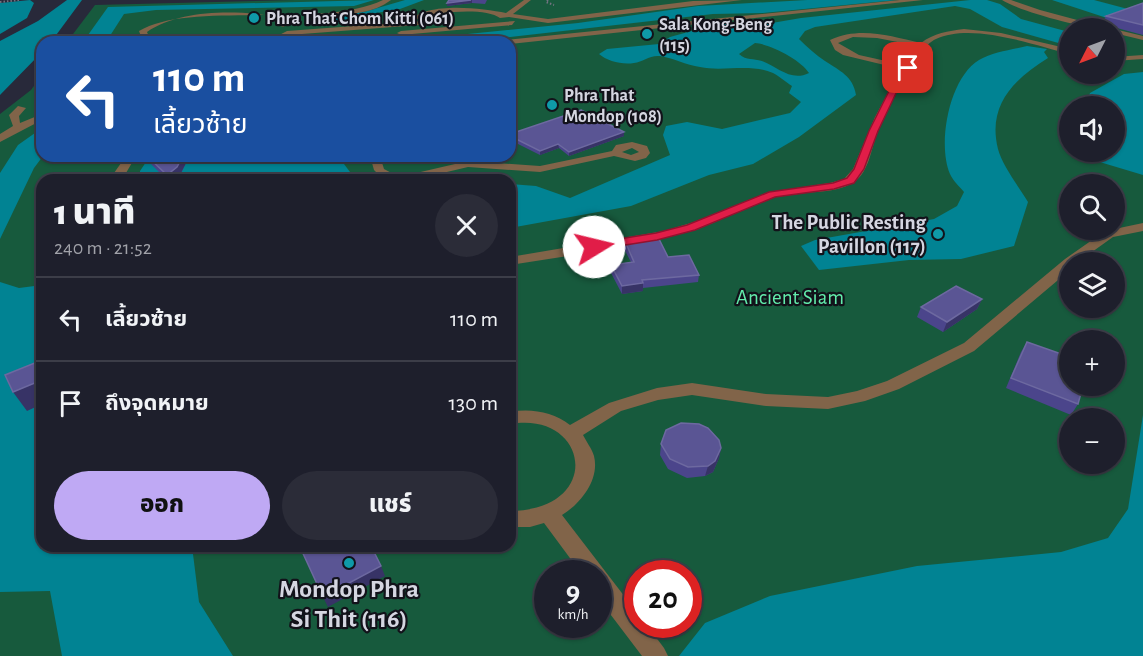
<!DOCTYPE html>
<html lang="th">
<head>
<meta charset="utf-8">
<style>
  :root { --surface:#1e1f2c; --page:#2b2c38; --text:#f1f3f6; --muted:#a1a2a9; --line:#3c3d48; --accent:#bfa9f4 }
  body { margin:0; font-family:"Alegreya Sans","Noto Sans Thai",sans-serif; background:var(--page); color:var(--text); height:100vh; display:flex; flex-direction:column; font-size:22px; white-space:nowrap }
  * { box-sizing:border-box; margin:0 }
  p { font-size:20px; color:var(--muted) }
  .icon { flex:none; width:33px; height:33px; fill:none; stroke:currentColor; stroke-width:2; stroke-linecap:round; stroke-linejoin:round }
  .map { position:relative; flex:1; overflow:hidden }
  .details { position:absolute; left:36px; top:174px; width:480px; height:378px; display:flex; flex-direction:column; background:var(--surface); border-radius:18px; box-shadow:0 2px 4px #0004,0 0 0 2px var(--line) }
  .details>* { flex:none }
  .top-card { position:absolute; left:36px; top:36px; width:480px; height:126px; border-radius:18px; box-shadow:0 2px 4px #0004,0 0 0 2px var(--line); background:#1a4fa0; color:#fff; overflow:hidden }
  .needle { width:39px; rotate:228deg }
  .controls { position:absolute; left:1059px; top:18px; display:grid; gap:12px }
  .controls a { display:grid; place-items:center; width:66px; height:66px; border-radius:50%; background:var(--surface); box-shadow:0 2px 4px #0004,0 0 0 2px var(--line); font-size:30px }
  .speed { position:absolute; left:534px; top:560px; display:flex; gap:12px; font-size:30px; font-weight:700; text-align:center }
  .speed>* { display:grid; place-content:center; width:78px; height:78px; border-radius:50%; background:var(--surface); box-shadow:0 2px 4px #0004,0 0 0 2px var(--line); line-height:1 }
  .speed small { font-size:15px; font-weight:400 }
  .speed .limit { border:9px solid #d22; background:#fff; color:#111 }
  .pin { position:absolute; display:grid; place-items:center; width:51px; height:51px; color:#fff; margin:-26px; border-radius:12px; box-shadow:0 3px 9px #0006 }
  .me { position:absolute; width:66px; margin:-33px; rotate:81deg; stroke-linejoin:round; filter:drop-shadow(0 0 4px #0008) }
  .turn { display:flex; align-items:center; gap:21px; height:126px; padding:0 18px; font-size:27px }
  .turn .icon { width:78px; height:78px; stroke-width:2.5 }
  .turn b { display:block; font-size:42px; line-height:51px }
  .round { display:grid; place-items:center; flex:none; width:63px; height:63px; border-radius:32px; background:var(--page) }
  .headline { display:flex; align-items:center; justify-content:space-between; height:102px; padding:0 18px }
  h1 { font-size:36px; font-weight:800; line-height:45px }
  .primary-button { display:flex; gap:12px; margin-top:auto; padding:12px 18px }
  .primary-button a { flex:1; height:69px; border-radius:36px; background:var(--accent); color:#111; font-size:24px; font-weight:800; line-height:69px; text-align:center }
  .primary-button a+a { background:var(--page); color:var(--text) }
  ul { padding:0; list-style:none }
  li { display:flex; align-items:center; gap:18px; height:84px; padding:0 18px; border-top:2px solid var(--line) }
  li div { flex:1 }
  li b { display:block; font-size:22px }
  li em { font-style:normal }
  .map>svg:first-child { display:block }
</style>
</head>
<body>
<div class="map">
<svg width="1143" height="656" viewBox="0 0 1143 656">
  <rect width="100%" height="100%" fill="#28293a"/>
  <!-- green -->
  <path fill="#175a3d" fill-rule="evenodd" d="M295,0H1143V656H0V114L31,90L42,75V156H510V42H67L95,5ZM1070,28H1114V74H1070ZM1070,106H1114V152H1070ZM42,180H510V546H42ZM1070,184H1114V230H1070ZM1070,262H1114V308H1070ZM1070,340H1114V386H1070ZM1070,418H1114V464H1070ZM548,573H598V624H548ZM638,573H688V624H638Z"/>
  <!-- water -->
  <path fill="#018393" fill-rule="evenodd" d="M30,0L34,3L27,18L0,34V3Z
    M67,0H82L51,42H42V52L0,95V41L38,21Z
    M374,0L354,6L156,10L124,14L106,42H83L108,7Z
    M405,0H424L400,9L370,14L373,22L328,23L331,13L364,12Z
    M807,0H897L763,13L713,14L465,42H388L578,23L698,6Z
    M970,0H987L1000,4L1021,19L1069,32V46L1002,27L970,9L955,6L815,27L805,31L799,39C807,47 816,55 825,61C840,71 853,76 856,95L799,137L753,164L709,175L631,206L510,228V184L536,186L570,198L670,155L663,135L666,126L687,122L722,129L790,113L801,102L789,93L792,86C786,82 779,76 773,73C750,63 723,72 700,67C686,65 673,58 660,56C649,55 643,62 634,63C622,65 607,61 599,54L607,49L659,44L670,37L717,24H766L801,18ZM755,43C770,44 801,60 809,73C791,82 778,67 762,61C753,58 747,61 739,54Z
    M1052,0H1094L1143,13L1110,19Z
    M1027,46L1047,49L1044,52L1048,58C1014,79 987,105 998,149C1002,165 1019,187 1028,202L1014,246L961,259L909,260L819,270L801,246L815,240L934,219L957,206L964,192C960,187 953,181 950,174C937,144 949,78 979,60C993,52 1011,50 1027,46Z
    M1143,72V175L1083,157L1085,152H1114V106H1085L1090,93L1124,74Z
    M42,128L43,156L34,168L0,239V173L18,145Z
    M150,156H338L356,180L281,178L140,180V171Z
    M0,282L19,288L42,285V546H192L199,602L233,656H62L50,591L0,592Z
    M1143,415V656H679L705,623L770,596L917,566L1061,552L1108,538L1128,509Z"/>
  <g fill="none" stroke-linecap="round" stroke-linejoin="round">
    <!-- path -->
    <path stroke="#727381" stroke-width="2" stroke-dasharray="1.5 2" stroke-linecap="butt" d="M548,0L546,2L554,5
      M0,2L20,0"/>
    <!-- minor -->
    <path fill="#816449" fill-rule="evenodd" d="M383,0H391C362,22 319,11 285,16L287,25L283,27L279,25L278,17C238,10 181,9 147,32L151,42H143L139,31C189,0 320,30 383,0Z
      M524,0H531L513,14L548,19L693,1L742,0L548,23L509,17L500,18C486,7 439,12 419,17L416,21L423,23L419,25L289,35L276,42H266L287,31L408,22C426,1 481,8 506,13Z
      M900,0H923L510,44V42H502L506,40Z
      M1002,0H1011L1040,10L1107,28C1087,30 1019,11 1002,0Z
      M515,21L512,25L401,35L397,33L401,31Z
      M964,29L1001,33L1070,49V54C1033,45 972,22 936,39C914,49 887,110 877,134C871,149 869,172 854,182C832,196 802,190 778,196C749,204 723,221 694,230C634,248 571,255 510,265V257L664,231L694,222L769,192L830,183L844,179L853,169L875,117L901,69L843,55L835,50L830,40C860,26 890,36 921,43C934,33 948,31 964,29ZM853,37L877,38L918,46L904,65L859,55L838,43Z
      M1114,29L1143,36V40L1114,33Z
      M1143,55V59L1114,61V57Z
      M18,106L26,108L19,116L20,123L42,114V120L0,142V134L13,126L9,115Z
      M632,142L647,146L650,153L646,158L635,161L614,156L540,172L468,167L413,180L382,178L374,170L370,156H380L384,169L399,177L468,161L540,166L612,151L616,145ZM632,148L639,152L631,155L622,152Z
      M126,156H136L126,173L125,180H113L114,173Z
      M1143,223V231L1113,237L1078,262H1070V270L974,351L899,389L865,401L828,409L766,406L692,395L658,400L621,411L583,435C586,441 592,449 594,456C600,480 580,504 562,515L638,614V624H646L664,648L668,656H642L598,598V573H581L544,523L530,527H510V511C605,510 589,410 510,424V412C531,408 553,412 570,425L609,403L657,388L692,383L766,394L828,397L857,391L887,381L964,343L1065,259L1105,231Z"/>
  </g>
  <!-- wall -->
  <path fill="#4b458b" d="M449,0H487L485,4L472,3L447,6V3Z
    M1143,3V35L1102,24L1106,16Z
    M624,132V136L569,156L559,148L540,155L510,140V134Z
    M144,156H188L186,163L180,175L174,180H167L146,159Z
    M625,241L699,275L698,282L643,288V291L622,294L611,273V265L631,262L624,249Z
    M982,299L977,309L943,332L917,317L921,307Z
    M1027,342L1078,404L1071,415L1006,388L1021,352Z
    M661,444L721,448L719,458L713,472L705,476L687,478L668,469L660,455Z"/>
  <!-- shaded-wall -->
  <path fill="#373366" d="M472,0V3L447,6V3Z
    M624,132V136L569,156V152Z
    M558,144L559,148L540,155V151Z
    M183,156H188L186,163L180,175L174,180H169L167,175Z
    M643,283V291L622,294V286Z
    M982,299L977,309L943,332L947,322Z
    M42,380V404L27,411L13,392Z
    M721,448L719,458L713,472L705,476L708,466Z
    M381,566L385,576L328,607L323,597Z"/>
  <!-- building -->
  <path fill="#5a5594" stroke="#6d69a0" stroke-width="1.5" d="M449,0H471L447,3Z
    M1143,3V25L1106,16Z
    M581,110L624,132L569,152L558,144L540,151L510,136V134Z
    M147,156H183L177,167L167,175Z
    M657,235L668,257L689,255L699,275L642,280L643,283L622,286L611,265L634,262L625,241Z
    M956,286L982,299L947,322L921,307Z
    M1027,342L1070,357V386H1083L1078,404L1011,378Z
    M42,360V380L13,392L5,375Z
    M681,423L699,424L708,428L719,440L721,448L715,461L708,466L688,467L670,459L661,444L666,430Z
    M307,546H371L381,566L323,597L301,549Z"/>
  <!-- route -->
  <path fill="#e11d48" stroke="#92132f" stroke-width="1.5" d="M905,66L912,68L898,89L878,131L864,169L854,183L834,189L775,197L695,230L657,240L594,250L588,247L594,243L656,233L687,225L769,192L833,183L847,178L854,169L869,131L890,89Z"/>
  <!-- markers -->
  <g fill="#0f9aa8" stroke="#12121a" stroke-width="2">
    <circle cx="254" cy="18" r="6"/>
    <circle cx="647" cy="34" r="6"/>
    <circle cx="552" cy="105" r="6"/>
    <circle cx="938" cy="234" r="6"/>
    <circle cx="349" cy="563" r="6"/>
  </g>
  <g text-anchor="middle" stroke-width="4.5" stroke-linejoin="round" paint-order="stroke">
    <!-- far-poi labels -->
    <g font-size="18" font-weight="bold" fill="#d5d6e1" stroke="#12121a" text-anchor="start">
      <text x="266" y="24">Phra That Chom Kitti (061)</text>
      <text x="659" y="30">Sala Kong-Beng<tspan x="659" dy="21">(115)</tspan></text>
      <text x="564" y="101">Phra That<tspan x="564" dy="21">Mondop (108)</tspan></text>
    </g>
    <!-- poi labels -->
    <g font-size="21" font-weight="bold" fill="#d5d6e1" stroke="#12121a" text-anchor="end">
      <text x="926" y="229">The Public Resting<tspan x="926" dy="24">Pavillon (117)</tspan></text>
    </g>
    <!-- park labels -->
    <g font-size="21" fill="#62ebab" stroke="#12121a">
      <text x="790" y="304">Ancient Siam</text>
    </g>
    <!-- near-poi labels -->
    <g font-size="26" font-weight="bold" fill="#d5d6e1" stroke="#12121a">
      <text x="349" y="597">Mondop Phra<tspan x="349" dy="30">Si Thit (116)</tspan></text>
    </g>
  </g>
</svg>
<div class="controls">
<a><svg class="needle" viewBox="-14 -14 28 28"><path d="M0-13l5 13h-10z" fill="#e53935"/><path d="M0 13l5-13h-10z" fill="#a1a2a9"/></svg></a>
<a><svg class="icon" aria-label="sound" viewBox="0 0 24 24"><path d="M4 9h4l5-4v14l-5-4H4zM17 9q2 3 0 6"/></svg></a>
<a><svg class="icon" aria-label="search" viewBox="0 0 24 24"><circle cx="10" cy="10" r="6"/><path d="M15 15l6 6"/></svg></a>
<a><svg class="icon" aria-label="layers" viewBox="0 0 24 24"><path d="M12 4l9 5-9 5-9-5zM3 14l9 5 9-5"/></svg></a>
<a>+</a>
<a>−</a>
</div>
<div class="speed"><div>9<small>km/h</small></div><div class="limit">20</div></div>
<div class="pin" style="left:908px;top:68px;background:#d93025"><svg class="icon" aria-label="arrive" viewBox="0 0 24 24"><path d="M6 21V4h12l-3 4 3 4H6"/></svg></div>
<svg class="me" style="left:594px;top:247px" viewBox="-20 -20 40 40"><circle r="19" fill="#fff"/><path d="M0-13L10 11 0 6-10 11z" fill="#e11d48"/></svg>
<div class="top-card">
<div class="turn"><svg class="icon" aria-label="left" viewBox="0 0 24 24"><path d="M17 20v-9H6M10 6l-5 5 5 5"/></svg><div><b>110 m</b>เลี้ยวซ้าย</div></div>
</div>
<section class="details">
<div class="headline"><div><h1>1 นาที</h1><p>240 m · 21:52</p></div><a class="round"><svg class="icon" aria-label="close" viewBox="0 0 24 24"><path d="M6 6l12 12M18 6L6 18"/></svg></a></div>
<ul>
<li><svg class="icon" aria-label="left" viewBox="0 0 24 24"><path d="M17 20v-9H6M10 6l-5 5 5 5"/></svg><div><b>เลี้ยวซ้าย</b></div><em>110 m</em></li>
<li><svg class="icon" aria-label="arrive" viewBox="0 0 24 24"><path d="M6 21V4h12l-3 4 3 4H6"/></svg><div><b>ถึงจุดหมาย</b></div><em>130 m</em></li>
</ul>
<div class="primary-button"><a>ออก</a><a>แชร์</a></div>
</section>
</div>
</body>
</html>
